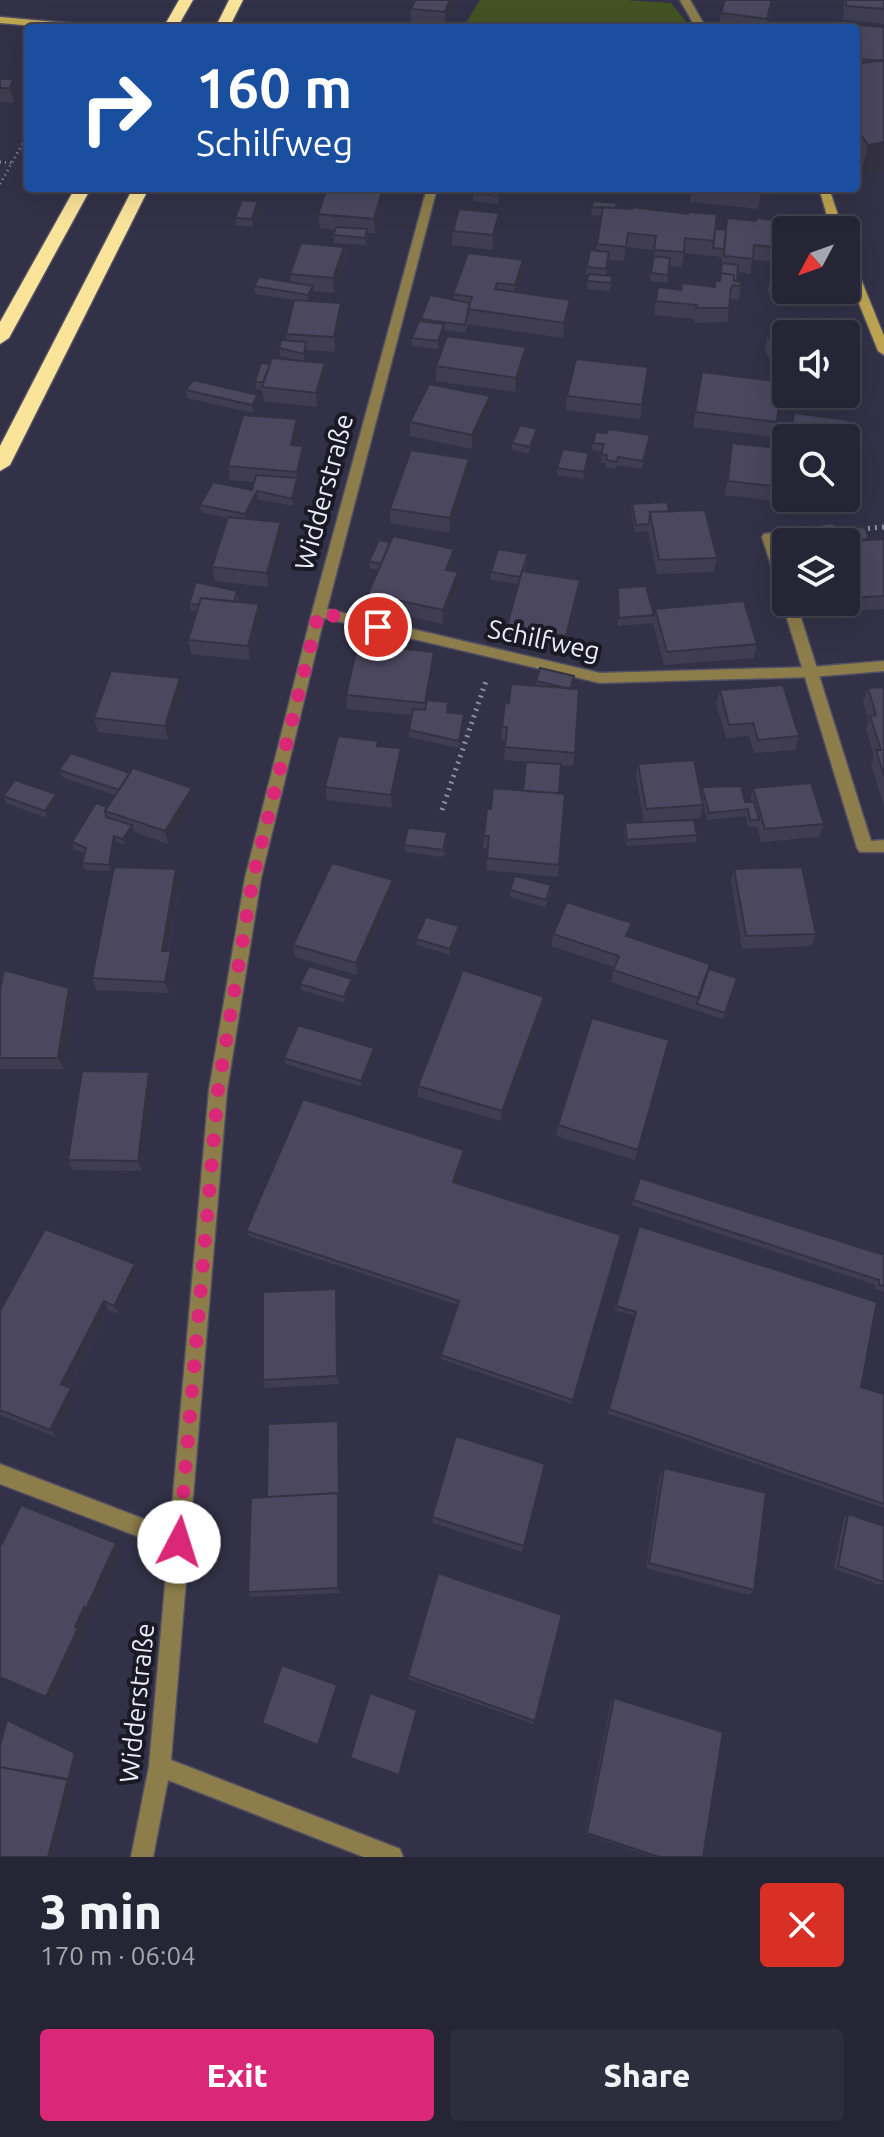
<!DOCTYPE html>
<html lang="en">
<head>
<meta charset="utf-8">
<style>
  :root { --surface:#262535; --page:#2e2d3d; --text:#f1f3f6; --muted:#a4a5ad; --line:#424250; --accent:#db2777 }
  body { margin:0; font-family:Ubuntu,sans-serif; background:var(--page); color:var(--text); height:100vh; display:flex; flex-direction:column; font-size:30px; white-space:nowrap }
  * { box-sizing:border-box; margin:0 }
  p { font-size:26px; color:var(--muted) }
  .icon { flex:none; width:44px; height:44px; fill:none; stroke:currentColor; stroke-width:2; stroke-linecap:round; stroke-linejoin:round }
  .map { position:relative; height:1857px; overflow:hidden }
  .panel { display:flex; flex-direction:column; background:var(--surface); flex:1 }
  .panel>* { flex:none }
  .guide { position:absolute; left:24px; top:24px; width:836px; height:168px; border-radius:8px; box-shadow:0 8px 32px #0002,0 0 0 2px var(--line); background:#1a4fa0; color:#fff; overflow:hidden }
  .needle { width:52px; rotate:229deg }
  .fabs { position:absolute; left:772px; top:216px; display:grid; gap:16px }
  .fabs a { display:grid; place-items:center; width:88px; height:88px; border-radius:8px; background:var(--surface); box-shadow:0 8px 32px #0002,0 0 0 2px var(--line); font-size:40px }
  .pin { position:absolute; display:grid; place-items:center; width:68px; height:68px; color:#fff; margin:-34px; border:4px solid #fff; border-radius:50%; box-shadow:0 2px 8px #0007 }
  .me { position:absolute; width:88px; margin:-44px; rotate:5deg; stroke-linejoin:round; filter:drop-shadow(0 0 6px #0008) }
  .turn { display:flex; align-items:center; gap:28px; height:168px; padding:0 40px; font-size:36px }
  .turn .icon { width:104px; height:104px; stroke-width:2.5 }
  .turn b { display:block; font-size:56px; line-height:68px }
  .round { display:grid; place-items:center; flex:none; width:84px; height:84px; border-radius:8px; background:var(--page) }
  .head { display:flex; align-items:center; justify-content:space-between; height:136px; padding:0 40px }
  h1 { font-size:48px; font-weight:800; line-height:60px }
  .action { display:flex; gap:16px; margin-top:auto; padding:16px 40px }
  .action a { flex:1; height:92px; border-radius:8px; background:var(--accent); color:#fff; font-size:32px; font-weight:800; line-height:92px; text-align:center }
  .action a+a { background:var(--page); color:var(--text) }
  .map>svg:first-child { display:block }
</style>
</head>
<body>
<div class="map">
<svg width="884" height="1857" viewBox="0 0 884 1857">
  <rect width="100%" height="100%" fill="#333147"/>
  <!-- green -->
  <path fill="#435323" d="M480,0H626L671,3L691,28H463Z"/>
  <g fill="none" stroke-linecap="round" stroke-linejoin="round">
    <defs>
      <path id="lane" d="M831,526L836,528V534L777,541L786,570V597L781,595L762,537L764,534Z
        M786,598V602H796L871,841L884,840V852H860L857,848L782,602Z
        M0,1464L186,1535L189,1542L186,1549L179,1552L0,1484Z"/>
      <path id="street" d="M680,0H690L706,28H696Z
        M427,188H437L327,609L600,673L811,667L884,661V671L811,677L600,683L324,618L261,878L227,1090L171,1760L400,1849L403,1857H364L168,1780L153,1857H131L149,1766L209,1090L245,878L312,612Z"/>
      <path id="secondary" d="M0,17L89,25L94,28H56L0,23Z
        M819,188H829L843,230H831Z
        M846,254L852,257L884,336V355L878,351L846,271Z"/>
      <path id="highway" d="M179,0H193L177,28H163Z
        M229,0H243L229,28H215Z
        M75,188H91L9,338L0,344V322Z
        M133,188H149L10,465L0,471V446Z"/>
    </defs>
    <!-- lane casing -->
    <use href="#lane" stroke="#514f64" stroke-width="3"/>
    <!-- street casing -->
    <use href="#street" stroke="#514f64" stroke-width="3"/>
    <!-- secondary casing -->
    <use href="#secondary" stroke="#514f64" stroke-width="3"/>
    <!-- highway casing -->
    <use href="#highway" stroke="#514f64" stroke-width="3"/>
    <!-- path-far1 -->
    <path stroke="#8f8da0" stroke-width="3" stroke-dasharray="1 4" stroke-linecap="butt" d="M0,162L12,163
      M0,184L28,134"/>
    <!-- path -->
    <path stroke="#8f8da0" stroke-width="5" stroke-dasharray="2 5" stroke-linecap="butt" d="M861,529L884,527
      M442,810L487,678"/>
    <!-- lane -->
    <use href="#lane" fill="#8c7d4a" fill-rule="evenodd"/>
    <!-- street -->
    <use href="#street" fill="#8c7d4a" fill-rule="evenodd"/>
    <!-- secondary -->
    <use href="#secondary" fill="#bea651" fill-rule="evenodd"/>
    <!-- highway -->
    <use href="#highway" fill="#fae49a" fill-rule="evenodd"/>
  </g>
  <!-- wall -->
  <path fill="#403d52" d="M774,0L766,28L719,27L721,13Z
    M844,0H884V24L843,20Z
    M454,4L445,27L411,23V9Z
    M844,24L884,27V171L861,174L856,167V28H843Z
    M0,79L17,94L14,103L0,102Z
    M501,188L498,204L473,201V193Z
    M506,188H528L527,191Z
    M692,188H762L758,209L690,202Z
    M382,192V207L375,233H367L365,245L334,243L333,235L335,230L320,228L318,214Z
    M593,201L616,208L715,229L725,230L727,218L783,248L780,262L752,260L750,274L738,272L737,281L741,286L739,300L731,299L730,301L727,322L694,323V319L654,315L658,287L680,289L699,285L714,287L720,281L722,257L684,253L682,267L669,266L667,283L650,281L654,250L626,247L624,261L608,260L606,275L612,276L610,291L587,289L588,275H586L587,267L596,251L602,216L591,215Z
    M259,209L253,227L236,225L235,218Z
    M499,213L498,228L492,250L452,245L453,231Z
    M344,247L345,262L334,293L313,291L314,294L310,301L342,318L335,352L307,350L304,361L325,363L326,378L317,407L264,401L262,390L256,389L255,382L270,364L299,360L280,356L279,348L287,341L286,334L294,300L255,294L254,286L290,282V274Z
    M522,275L516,292L570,300L569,315L563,338L468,324L465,333L444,330L438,349L412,346V338L421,319L453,300V294Z
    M769,279L786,280V290H794L792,296L767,293Z
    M773,323L786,334V367H779L776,357H768L765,348L768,334H771Z
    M525,362L515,392L436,381V366Z
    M702,372L777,422L774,437L693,427Z
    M646,382L640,419L566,410L567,396Z
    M186,390L258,395L259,403L253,413L187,398Z
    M490,396L489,410L472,449L410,436V422Z
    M794,413L848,420L846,438H804L790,436Z
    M297,419L299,434L296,445L304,460L293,506L258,499L248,519L281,522L283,536L268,587L215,581L212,567L227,518L201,512L200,505L252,490L254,482L230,480L228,466Z
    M537,429V436L529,454L512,450V443Z
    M607,433L650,435L642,469L617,465L616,469L605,467L606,463L601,462L602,452L592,450L593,443Z
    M732,443L786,449V498H800L798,504L725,495Z
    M469,459V473L449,533L390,523V509Z
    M588,460L583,479L557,475V468Z
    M632,504L669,511L717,558L714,572L657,574L648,531L635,532L631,512Z
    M833,529L869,540L884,539V609L837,612L834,602H846V542H832L831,537Z
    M528,554L525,571L580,580L579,594L565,650L506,640L507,626L518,584L491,580V572Z
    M369,561L454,563L451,571L458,587L443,624L368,608V594L378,570L370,568Z
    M618,588L654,615L653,623L618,626Z
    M237,591L238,599V602L261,618L250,660L191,654L188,640L197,612L191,611L189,604Z
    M655,609L757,644L754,658L664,665L653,623Z
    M434,652V666L428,700L448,712L464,714L459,748L409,737V730L412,715L347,709L346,695Z
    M180,678L183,692L168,740L98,732L94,718Z
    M536,681L573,683L571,689L575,753L573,766L561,765L559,794H565L558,877L486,870L488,849L483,848L484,836L491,809L523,791L526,762L504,760L506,740H501L502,727L509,703L535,686Z
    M884,687V807L871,763L874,756L866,729L869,721L863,702L868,688Z
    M720,690L799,736L795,750L754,753L749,736L726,738L716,703Z
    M401,748L402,761L392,808L327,800L325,787Z
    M638,764L701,793L702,787L745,802H750L753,788L824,824L819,837L761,842L757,827H748L746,816L707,820L703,804L700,818L644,822L636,777Z
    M59,770L195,801L168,844L134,832L125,845L117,842L111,871L85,870L82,863L85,853L74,849L72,842L107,807L115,795L62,777Z
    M56,794L58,801L47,818L6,803L3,796Z
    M625,823L697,835L696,842L626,846L624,830Z
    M447,839L443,857L405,852L404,845Z
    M734,869L816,934L811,946L742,949L731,882Z
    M393,880V893L357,975L295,957L293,945Z
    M180,882L168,951H171L174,963L169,993L96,990L92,978Z
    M510,890L551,892L545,907L510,897Z
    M459,926V933L450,955L417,945L416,939Z
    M553,934L629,937L709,969L737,978L723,1019L611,982L614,967L552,946Z
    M0,974L74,1000L64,1069H0Z
    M352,979L353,986L345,1003L301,990L300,984Z
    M544,997L543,1009L501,1121L418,1097V1086Z
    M669,1040L635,1160L556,1136L558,1125Z
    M375,1054L362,1087L285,1064L284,1058Z
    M153,1083L142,1171L73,1170L68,1160Z
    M464,1156L454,1183L621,1235L572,1404L441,1359V1355L458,1305L248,1236L246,1231Z
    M640,1178L884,1255V1292L875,1289L876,1285L632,1205Z
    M639,1226L861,1387L884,1394V1508L607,1413L635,1316L614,1310Z
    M140,1273L119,1314L108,1310L69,1387L76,1396L56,1437L0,1415V1311Z
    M336,1289L337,1298L339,1384L265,1388L263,1380Z
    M339,1424L340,1593L251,1597L248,1592L267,1497Z
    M545,1464L522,1552L433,1523L432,1517Z
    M664,1468L754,1590L749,1595L646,1568L660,1475Z
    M848,1514L884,1582L880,1585L834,1569L844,1517Z
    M408,1676L535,1721L534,1724L408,1679Z
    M614,1698L703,1857H653L585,1834L611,1701Z"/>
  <!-- shaded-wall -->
  <path fill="#343242" d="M450,0H454V4L445,27V12Z
    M772,0H774L765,28L767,19Z
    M13,79L17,94L14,103L10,88Z
    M884,142V171L861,174L868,145Z
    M382,192V207L375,233L374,219Z
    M258,201L259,209L253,227L252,219Z
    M499,213L498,228L492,250L493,235Z
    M344,247L345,262L334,293L333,278Z
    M523,260L522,275L514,299L515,285Z
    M313,286L314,294L309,303L308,295Z
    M570,300L569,315L563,338L564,323Z
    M341,303L342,318L335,352L334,337Z
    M444,324V332L438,349V341Z
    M306,342L307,350L304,362V354Z
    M526,347L525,362L515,392L516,378Z
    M325,363L326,378L317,407L316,393Z
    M258,395L259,403L253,413L252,405Z
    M490,396L489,410L472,449V435Z
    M297,419L299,434L292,459L291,445Z
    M537,429V436L529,454L530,447Z
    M303,446L304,460L298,486L297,472Z
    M469,459V473L449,533L450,518Z
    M297,478L298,486L293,506L292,499Z
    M257,491L258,499L246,522L245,514Z
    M281,522L283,536L268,587L267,573Z
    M454,549V563L446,584V570Z
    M458,572V587L443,624V610Z
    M580,580L579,594L565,650L566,636Z
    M259,604L261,618L250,660L248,646Z
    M434,652V666L425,717V703Z
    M180,678L183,692L168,740L165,726Z
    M401,748L402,761L392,808L391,795Z
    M192,788L195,801L168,844L165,831Z
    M56,794L58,801L47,818L45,811Z
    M132,825L134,832L125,845L123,839Z
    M114,836L117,842L111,871L109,865Z
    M176,869L180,882L165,963L162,951Z
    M393,880V893L357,975L356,963Z
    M459,926V933L450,955V949Z
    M171,951L174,963L169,993L165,982Z
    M352,979L353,986L345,1003L344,997Z
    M69,988L74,1000L64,1069L58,1058Z
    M544,997L543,1009L501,1121L502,1111Z
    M374,1048L375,1054L362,1087L361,1081Z
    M149,1072L153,1083L142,1171L138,1161Z
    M464,1150V1156L453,1188V1182Z
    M135,1264L140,1273L119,1314L114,1306Z
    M336,1289L337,1298L339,1384L337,1376Z
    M104,1301L108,1310L66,1391L61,1384Z
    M71,1388L76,1396L56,1437L50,1430Z
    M338,1421L340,1500V1593L338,1588Z
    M116,1543L123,1551L94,1615L86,1609Z
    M84,1607L92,1613L83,1632L86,1634L55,1702L46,1697Z
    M337,1685L338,1687L319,1746L318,1745Z
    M7,1720L78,1754L72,1780L74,1781L55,1857H48Z"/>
  <!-- building -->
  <path fill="#4a475f" stroke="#343242" stroke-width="2" d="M415,0H450L445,12L411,9Z
    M725,0H772L767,19L721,13Z
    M846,0H884V9L846,6Z
    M844,24L884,27V61L856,59V28H844Z
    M882,60L884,63V142L868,145L856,128V64Z
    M0,79H13L10,88H0Z
    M327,188L382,192L374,219L318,214Z
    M474,188H501L498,196L473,193Z
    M242,200L258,201L252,219L235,218Z
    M593,201L616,203V208L592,207Z
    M603,207L632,209V207L688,214L689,212L717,214L714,241L685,238L684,252L654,250L656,236L628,233L626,247L597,244Z
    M459,209L499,213L493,235L453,231Z
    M727,218L756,221V218L784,221L783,248L754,245L753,259L724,256Z
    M336,227L367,229L365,238L333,235Z
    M715,229L726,230L724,249L713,248Z
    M301,243L344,247L333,278L290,274Z
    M590,250L609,252L606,269L587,267Z
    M468,253L523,260L515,285L497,283L495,289L570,300L564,323L468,309L472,297L453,294Z
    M654,256L670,258L668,275L651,273Z
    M722,263L738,265L737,281H734V275L721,273Z
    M721,273L734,275V281L741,282V286L733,285L731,288L729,308H696L697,305L656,301L658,287L681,290L682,283L715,287V280L720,281Z
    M589,274L612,276L611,283L587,281Z
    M259,277L313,286L308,295L254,286Z
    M769,279L786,280V287L768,286Z
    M682,282L699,283V285L682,283L681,290Z
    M430,295L470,303L465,325L421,319Z
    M294,300L341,303L334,337L286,334Z
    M419,321L444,324L438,341L412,338Z
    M817,321L821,334H786V353H782L779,343H771L768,334L776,333L773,323Z
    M447,336L526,347L516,378L436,366Z
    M281,340L306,342L304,354L279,348Z
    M272,358L325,363L316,393L262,387Z
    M576,359L648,367L642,405L567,396Z
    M261,363L270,364L263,382H255Z
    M702,372L781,382L777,422L695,412Z
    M193,380L258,395L252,405L186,390Z
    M429,384L490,396L472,435L410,422Z
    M794,413L848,420L846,436L792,429Z
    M243,415L297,419L291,445L303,446L297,472L228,466Z
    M520,425L537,429L530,447L512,443Z
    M608,429L650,435L643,461L618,457L617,462L606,460L607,455L601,454L604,444L593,443L596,432L607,433Z
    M732,443L786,449V488L728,481Z
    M563,449L589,453L584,472L557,468Z
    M411,450L469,459L450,518L390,509Z
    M256,475L297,478L292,499L257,491L245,514L200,505L213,482L252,490Z
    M667,502L669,511L650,512L649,524L636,525L632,504Z
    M705,510L717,558L659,560L650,512Z
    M228,517L281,522L267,573L212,567Z
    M865,527L869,539L836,541L833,529Z
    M393,536L454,549L446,570L458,572L443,610L368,594Z
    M884,539V596L846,598V542H830Z
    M379,540L390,542L381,564L369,561Z
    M498,549L528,554L520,577L491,572Z
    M522,571L580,580L566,636L507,626Z
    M196,582L237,591L234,602L201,598L199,605L189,604Z
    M646,586L654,615L619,618L618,588Z
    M201,598L259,604L248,646L188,640Z
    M744,601L757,644L667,652L655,609Z
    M358,644L434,652L425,703L346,695Z
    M540,668L574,676L570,689L536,681Z
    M111,671L180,678L165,726L94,718Z
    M511,684L579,689L575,753L505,747L507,727H502L505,702L509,703Z
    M783,685L799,736L758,740L753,723L729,725L720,690Z
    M884,687V776L876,750H881L870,716L876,715L868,688Z
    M427,700L448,702L447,712L464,714L459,741L409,730L413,709L425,710Z
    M338,736L378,741L377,746L401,748L391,795L325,787Z
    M71,753L130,773L119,790L59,770Z
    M694,760L703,805L646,809L638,764Z
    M526,762L561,764L559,793L523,791Z
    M133,768L192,788L165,831L105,811Z
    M15,780L56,794L45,811L3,796Z
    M811,783L824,824L765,829L753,788Z
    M741,786L745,802H754L759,820H750L748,809L709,813L702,787Z
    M493,788L565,794L559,865L487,858L489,836H484L487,809H491Z
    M96,803L107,807L105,811L106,817L132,825L123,839L114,836L109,865L82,863L86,848L72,842Z
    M694,820L697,835L627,840L625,823Z
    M408,828L447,832L443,850L404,845Z
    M332,863L393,880L356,963L293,945Z
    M114,867L176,869L162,951H171L165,982L92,978Z
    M802,867L816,934L746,936L734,869Z
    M515,876L551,885L546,900L510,890Z
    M567,902L632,923L626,936L710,964L698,998L613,970L619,956L553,934Z
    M426,917L459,926L450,949L416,939Z
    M309,966L352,979L344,997L300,984Z
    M709,969L737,978L725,1013L697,1004Z
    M4,970L69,988L58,1058H0V991Z
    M463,970L544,997L502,1111L418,1086Z
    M0,974L3,975L0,991Z
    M592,1018L669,1040L638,1150L558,1125Z
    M298,1025L374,1048L361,1081L284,1058Z
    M82,1071L149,1072L138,1161L68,1160Z
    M303,1099L464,1150L453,1182L621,1235L573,1400L441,1355L459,1301L246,1231Z
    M640,1178L884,1255V1286L879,1285V1280L633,1200Z
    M639,1226L877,1302L861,1387L884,1394V1504L609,1409L636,1312L616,1306Z
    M45,1229L135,1264L114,1306L104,1301L61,1384L71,1388L50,1430L0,1410V1311Z
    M336,1289L337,1376L263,1380V1292Z
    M338,1421L339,1496L338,1493L267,1497L268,1424Z
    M456,1436L545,1464L524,1546L432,1517Z
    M664,1468L766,1493L754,1590L649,1563Z
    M338,1493V1588L248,1592L251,1498Z
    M21,1505L116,1543L86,1609L84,1607L75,1627L78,1628L46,1697L0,1677V1547Z
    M848,1514L884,1526V1582L838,1566Z
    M438,1573L562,1615L535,1721L408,1676Z
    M282,1665L337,1685L318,1745L262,1723Z
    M370,1693L417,1710L399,1775L350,1758Z
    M614,1698L723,1732L703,1857H659L587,1833Z
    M7,1720L75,1753L68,1780L0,1767V1745Z
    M0,1767L68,1779L48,1857H0Z"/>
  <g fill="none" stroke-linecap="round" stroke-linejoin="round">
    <!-- route -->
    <path stroke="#db2777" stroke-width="14" stroke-dasharray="0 25.2" d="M179,1542L218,1090L253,878L319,612L378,627"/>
  </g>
  <g text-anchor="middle" stroke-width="8" stroke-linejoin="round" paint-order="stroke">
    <!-- street labels -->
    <g font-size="26" fill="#edecfb" stroke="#1b1a24">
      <text transform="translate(324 492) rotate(-75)" y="9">Widderstraße</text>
      <text transform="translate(544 640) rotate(12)" y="9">Schilfweg</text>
      <text transform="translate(137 1703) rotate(-84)" y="9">Widderstraße</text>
    </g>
  </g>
</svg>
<div class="fabs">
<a><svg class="needle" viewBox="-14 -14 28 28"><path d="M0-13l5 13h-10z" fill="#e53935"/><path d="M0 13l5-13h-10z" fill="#a4a5ad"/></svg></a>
<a><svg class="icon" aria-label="sound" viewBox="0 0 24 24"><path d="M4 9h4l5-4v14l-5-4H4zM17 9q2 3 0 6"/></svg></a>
<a><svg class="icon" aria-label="search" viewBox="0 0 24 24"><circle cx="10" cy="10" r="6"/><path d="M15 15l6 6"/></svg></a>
<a><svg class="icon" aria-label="layers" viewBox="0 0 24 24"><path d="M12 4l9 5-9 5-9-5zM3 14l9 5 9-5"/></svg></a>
</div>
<div class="pin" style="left:378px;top:627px;background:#d93025"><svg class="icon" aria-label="arrive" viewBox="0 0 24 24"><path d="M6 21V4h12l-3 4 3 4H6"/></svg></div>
<svg class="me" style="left:179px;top:1542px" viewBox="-20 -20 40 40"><circle r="19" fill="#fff"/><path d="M0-13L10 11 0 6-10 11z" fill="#db2777"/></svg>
<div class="guide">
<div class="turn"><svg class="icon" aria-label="right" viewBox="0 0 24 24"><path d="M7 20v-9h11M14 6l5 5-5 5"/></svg><div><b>160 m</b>Schilfweg</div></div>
</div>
</div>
<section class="panel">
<div class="head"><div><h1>3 min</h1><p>170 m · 06:04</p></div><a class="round" style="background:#d93025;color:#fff"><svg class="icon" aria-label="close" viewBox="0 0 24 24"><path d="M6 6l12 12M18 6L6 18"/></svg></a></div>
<div class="action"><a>Exit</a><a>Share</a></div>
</section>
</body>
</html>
